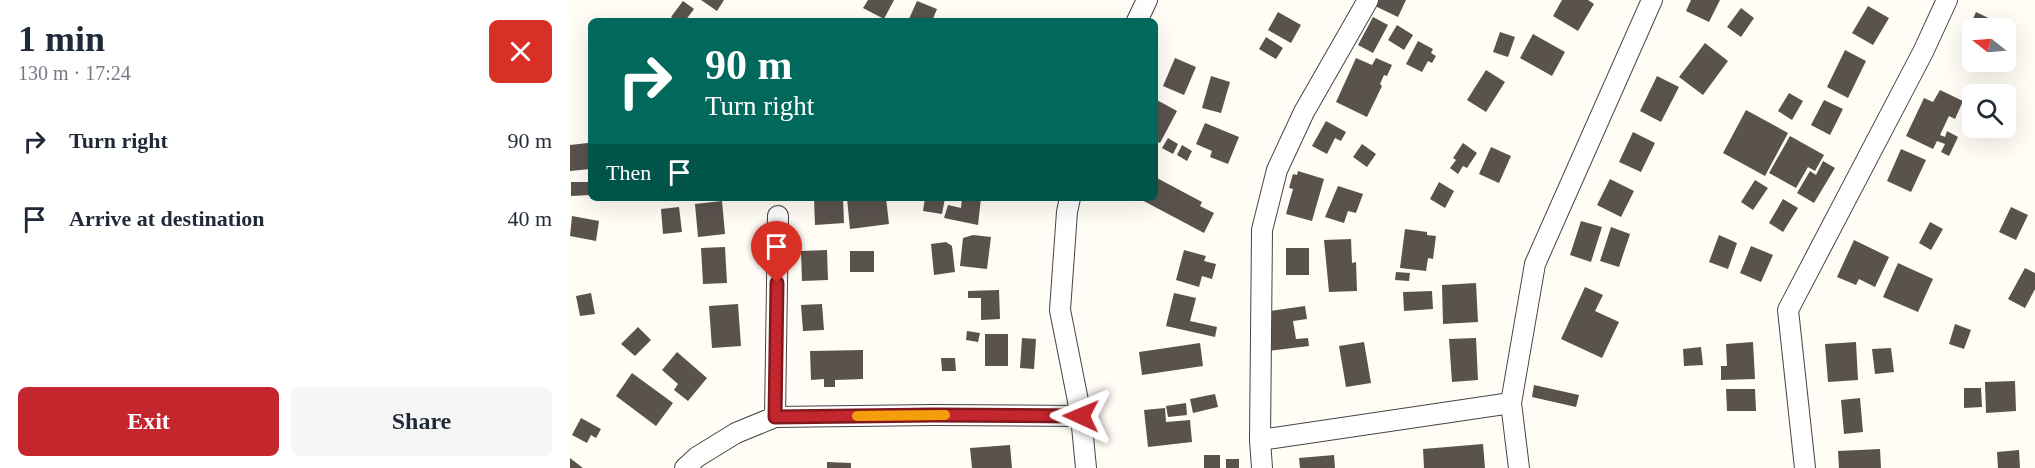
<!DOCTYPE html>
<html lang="en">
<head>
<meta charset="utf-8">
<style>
  :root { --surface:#fff; --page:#f6f6f7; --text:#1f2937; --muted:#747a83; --accent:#c4262e }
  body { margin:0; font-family:Georgia,serif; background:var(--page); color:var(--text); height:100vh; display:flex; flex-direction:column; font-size:22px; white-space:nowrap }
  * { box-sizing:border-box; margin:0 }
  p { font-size:20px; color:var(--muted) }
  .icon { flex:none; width:33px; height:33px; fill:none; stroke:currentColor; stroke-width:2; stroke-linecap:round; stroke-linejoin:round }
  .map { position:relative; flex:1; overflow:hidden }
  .details { display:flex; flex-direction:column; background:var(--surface); width:570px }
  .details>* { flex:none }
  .guide { position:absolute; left:18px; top:18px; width:570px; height:183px; border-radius:9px; box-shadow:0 6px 24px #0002; background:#00695c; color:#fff; overflow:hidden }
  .needle { width:39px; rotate:287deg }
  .tools { position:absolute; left:1392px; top:18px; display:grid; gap:12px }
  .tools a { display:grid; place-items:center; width:54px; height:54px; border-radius:9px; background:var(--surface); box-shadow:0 6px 24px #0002; font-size:30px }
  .pin { position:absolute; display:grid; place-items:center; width:51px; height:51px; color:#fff; margin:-62px -26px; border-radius:50% 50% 50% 0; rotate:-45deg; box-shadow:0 0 6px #0007 }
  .pin .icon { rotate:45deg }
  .me { position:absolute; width:66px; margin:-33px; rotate:271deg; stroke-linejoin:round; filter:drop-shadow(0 0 4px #0008) }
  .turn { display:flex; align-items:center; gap:21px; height:126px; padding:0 18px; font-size:27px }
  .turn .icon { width:78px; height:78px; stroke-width:2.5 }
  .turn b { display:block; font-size:42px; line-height:51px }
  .then { display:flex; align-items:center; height:57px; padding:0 18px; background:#0003; gap:12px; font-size:22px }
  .round { display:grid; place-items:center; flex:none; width:63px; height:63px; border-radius:9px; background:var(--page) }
  .overview { display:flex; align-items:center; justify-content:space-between; height:102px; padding:0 18px }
  h1 { font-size:36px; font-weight:600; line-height:45px }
  .button { display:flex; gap:12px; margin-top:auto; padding:12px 18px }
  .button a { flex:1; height:69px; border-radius:9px; background:var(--accent); color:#fff; font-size:24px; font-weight:600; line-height:69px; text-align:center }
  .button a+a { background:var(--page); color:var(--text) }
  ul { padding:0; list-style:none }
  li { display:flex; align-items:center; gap:18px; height:78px; padding:0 18px }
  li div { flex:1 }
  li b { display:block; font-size:22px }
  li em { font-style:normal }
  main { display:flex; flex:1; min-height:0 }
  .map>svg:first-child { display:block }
</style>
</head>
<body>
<main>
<section class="details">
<div class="overview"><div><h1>1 min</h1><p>130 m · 17:24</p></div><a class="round" style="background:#d93025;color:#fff"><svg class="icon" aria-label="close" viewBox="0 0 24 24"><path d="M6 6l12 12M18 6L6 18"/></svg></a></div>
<ul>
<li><svg class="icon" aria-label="right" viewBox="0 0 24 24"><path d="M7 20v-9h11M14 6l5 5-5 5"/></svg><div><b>Turn right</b></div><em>90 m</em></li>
<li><svg class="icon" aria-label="arrive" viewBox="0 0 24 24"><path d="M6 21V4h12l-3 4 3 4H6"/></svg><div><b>Arrive at destination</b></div><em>40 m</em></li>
</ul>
<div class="button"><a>Exit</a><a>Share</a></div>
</section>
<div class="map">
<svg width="1465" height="468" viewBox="0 0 1465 468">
  <rect width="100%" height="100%" fill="#fffdf5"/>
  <!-- building -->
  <path fill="#5a524d" d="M131,0H154L147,11Z
    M298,0H324L314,19L293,8Z
    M808,0H836L828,17L805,6Z
    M992,0H1018L1024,4L1008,31L983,16Z
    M1121,0H1150L1139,22L1116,11Z
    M113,1L124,9L115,21H107L101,17Z
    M347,1L367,9L362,21H338Z
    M1298,6L1319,18L1303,45L1282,33Z
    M1171,8L1184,18L1171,37L1157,27Z
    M708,12L731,25L721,43L698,30Z
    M1406,12L1429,23L1427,28H1402V48L1392,43Z
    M803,17L818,25L803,53L788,45Z
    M827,25L843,35L834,50L818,40Z
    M930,32L945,37L938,57L923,52Z
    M963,34L995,52L982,76L950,58Z
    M696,37L713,48L706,59L689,49Z
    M848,41L863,49L861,53L866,56L862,63L858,61L852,72L836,64Z
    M1135,43L1158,61L1133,95L1109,77Z
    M1275,50L1296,61L1278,98L1257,87Z
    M605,58L626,67L614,95L593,86Z
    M786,58L802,65L806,58L822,65L817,76L814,75L810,84L812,86L797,117L766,102Z
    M916,70L935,82L916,112L897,100Z
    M641,76L660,82L651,113L632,108Z
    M1087,76L1109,87L1091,122L1070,111Z
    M1370,90L1393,101L1385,119L1379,116L1370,135L1375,137L1377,131L1388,137L1379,156L1371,152L1375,144L1367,141L1363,149L1336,136L1354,98L1363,102Z
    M1219,93L1233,101L1222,120L1208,111Z
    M585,99L607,111L590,143L585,141Z
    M1254,100L1273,109L1260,135L1241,125Z
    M1176,110L1218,133L1195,176L1153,153Z
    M756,121L776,132L771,141L765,138L757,154L742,146Z
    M635,123L669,137L658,164L640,157L642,151L626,144Z
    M1063,132L1085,143L1071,172L1049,162Z
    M1220,136L1254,155L1245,171L1238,167L1226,188L1199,173Z
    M598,138L608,144L603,154L592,148Z
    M18,143L20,169L0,171V145Z
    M893,143L907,153L897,168L893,166L888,174L880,168L886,160L883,158Z
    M792,144L806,154L797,167L783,157Z
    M612,145L622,151L617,161L607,155Z
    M921,147L941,156L929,183L909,174Z
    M1331,149L1356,160L1341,192L1317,181Z
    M1253,161L1265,168L1244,203L1227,193L1240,171L1246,175Z
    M728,171L754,179L742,221L716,214L723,189L719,188L723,174L727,175Z
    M585,177L632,202L630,206L644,213L634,233L568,198H585Z
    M1040,179L1064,191L1051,217L1027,205Z
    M1185,180L1198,188L1183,210L1171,202Z
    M1,182H21V195L1,196Z
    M869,182L884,191L875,208L860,199Z
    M768,186L793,194L786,213L778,211L774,223L755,217Z
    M244,198H273L274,223L245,225Z
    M277,198H316L319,224L280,229Z
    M355,198H375L372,214L353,211Z
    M392,198H411L408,225L374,218L378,205L391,208Z
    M1213,199L1228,208L1213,232L1199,223Z
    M152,201L155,234L128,237L125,204Z
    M109,207L112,232L93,234L91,209Z
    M1441,207L1458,215L1446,240L1429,232Z
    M2,216L29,221L26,241L0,236Z
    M1011,221L1032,227L1021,262L1000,255Z
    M1360,222L1373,229L1361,250L1349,243Z
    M1041,227L1060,234L1049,267L1030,261Z
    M835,229L857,232V235L866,236L863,259L858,258L856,271L830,268Z
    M403,235L421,237L417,269L390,266L393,238Z
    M1149,235L1167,243L1158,269L1139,262Z
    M781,239L782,263L786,262L787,291L759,292L754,240Z
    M1284,240L1319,257L1305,287L1289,279L1286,285L1267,277Z
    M376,242L382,246L385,272L364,275L361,244Z
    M1181,246L1203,255L1191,282L1170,273Z
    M155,247L157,283L133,284L131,248Z
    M716,248H739V275H716Z
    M257,250L258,280L232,281L231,251Z
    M614,250L636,256L634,261L646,264L642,279L632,276L629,287L606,280Z
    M280,251H304V272H280Z
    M1328,263L1363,279L1348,312L1313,297Z
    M1455,268L1465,273V289L1455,308L1438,299Z
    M826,272L840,273L839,281L825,280Z
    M906,283L908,322L873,324L872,285Z
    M1015,287L1033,295L1025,311L1049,322L1032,358L991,339Z
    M429,290L430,319L411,320V298H398V291Z
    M862,291L863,309L834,311L833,292Z
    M21,293L25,314L10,316L6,296Z
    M604,293L626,298L620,321L647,327L645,337L596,326Z
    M168,304L171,346L142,348L139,306Z
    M252,304L254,330L233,331L231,305Z
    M735,306L737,319L723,321L726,339L738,338L739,346L697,351L692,312Z
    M1385,324L1401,330L1394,349L1379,344Z
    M68,327L81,340L65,356L51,344Z
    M397,331L410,333L408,342L396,340Z
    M415,334H438V366H415Z
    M452,338L466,339L464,369L450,368Z
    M906,338L908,380L882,382L879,339Z
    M794,342L801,383L776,387L769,346Z
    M1183,342L1185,379L1151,380V366H1157L1156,344Z
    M1286,342L1288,380L1258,382L1255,344Z
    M630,343L633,366L572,375L569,352Z
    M1131,347L1133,365L1114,366L1113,349Z
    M1321,348L1324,372L1305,374L1302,349Z
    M293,350V379L265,380V387H254V379L241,380L240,351Z
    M107,352L137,378L118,401L104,390L108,384L92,370Z
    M371,358H385L386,371H372Z
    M62,373L103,403L86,426L46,396Z
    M1445,381L1446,411L1416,413L1415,382Z
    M964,385L1009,395L1006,407L962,397Z
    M1394,388H1411L1412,407L1394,408Z
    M1156,389H1185L1186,411H1157Z
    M645,394L648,407L623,413L620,399Z
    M1290,398L1293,432L1274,434L1271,400Z
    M616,403L617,415L598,417L596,406Z
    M595,408L596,422L620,420L622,442L578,447L574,410Z
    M11,418L31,429L26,438L21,435L17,443L2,435Z
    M913,444L915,468H854L853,449Z
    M440,445L442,468H402L400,448Z
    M1310,449L1311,468H1269L1268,451Z
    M1449,450L1450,468H1428L1427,452Z
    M634,455H650V468H634Z
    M764,455L765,468H730L729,458Z
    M0,458L13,468H0Z
    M656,459H669V468H656Z
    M257,462L281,463V468H257Z"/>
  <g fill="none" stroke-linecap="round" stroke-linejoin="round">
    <defs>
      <path id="minor" d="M567,21L577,0
        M500,198L497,212L490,310L511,416L516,468
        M205,417L208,216
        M690,440L941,403
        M115,468L127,457L166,433L205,417L364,415L511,416
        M692,468L690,440L692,230L707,170L734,112L798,0
        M949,468L941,403L965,264L1082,0
        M1235,468L1218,310L1353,52L1377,0"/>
    </defs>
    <!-- minor casing -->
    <use href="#minor" stroke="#444" stroke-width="22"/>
    <!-- minor -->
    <use href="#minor" stroke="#fff" stroke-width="20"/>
  </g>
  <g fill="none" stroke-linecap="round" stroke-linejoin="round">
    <defs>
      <path id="route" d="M207,283L205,417L364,415L511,416"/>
    </defs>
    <!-- route casing -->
    <use href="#route" stroke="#7f191e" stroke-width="15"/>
    <!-- route -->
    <use href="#route" stroke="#c4262e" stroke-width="10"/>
    <!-- slow -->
    <path stroke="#f59e0b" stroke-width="10" d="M287,416L375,415"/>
  </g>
</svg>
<div class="tools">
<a><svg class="needle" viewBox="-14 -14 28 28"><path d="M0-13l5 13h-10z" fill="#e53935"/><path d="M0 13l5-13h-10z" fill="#747a83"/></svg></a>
<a><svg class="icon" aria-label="search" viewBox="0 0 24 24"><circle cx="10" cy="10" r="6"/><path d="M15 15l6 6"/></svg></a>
</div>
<div class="pin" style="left:207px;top:283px;background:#d93025"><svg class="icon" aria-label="arrive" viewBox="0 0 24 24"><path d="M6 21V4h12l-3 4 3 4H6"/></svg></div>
<svg class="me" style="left:511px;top:416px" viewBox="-20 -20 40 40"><path d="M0-17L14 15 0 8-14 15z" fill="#c4262e" stroke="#fff" stroke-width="4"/></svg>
<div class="guide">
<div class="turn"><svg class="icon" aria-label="right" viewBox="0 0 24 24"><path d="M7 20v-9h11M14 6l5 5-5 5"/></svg><div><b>90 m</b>Turn right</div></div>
<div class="then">Then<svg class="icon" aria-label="arrive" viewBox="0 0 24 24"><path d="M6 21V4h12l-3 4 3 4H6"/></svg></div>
</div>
</div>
</main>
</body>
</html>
